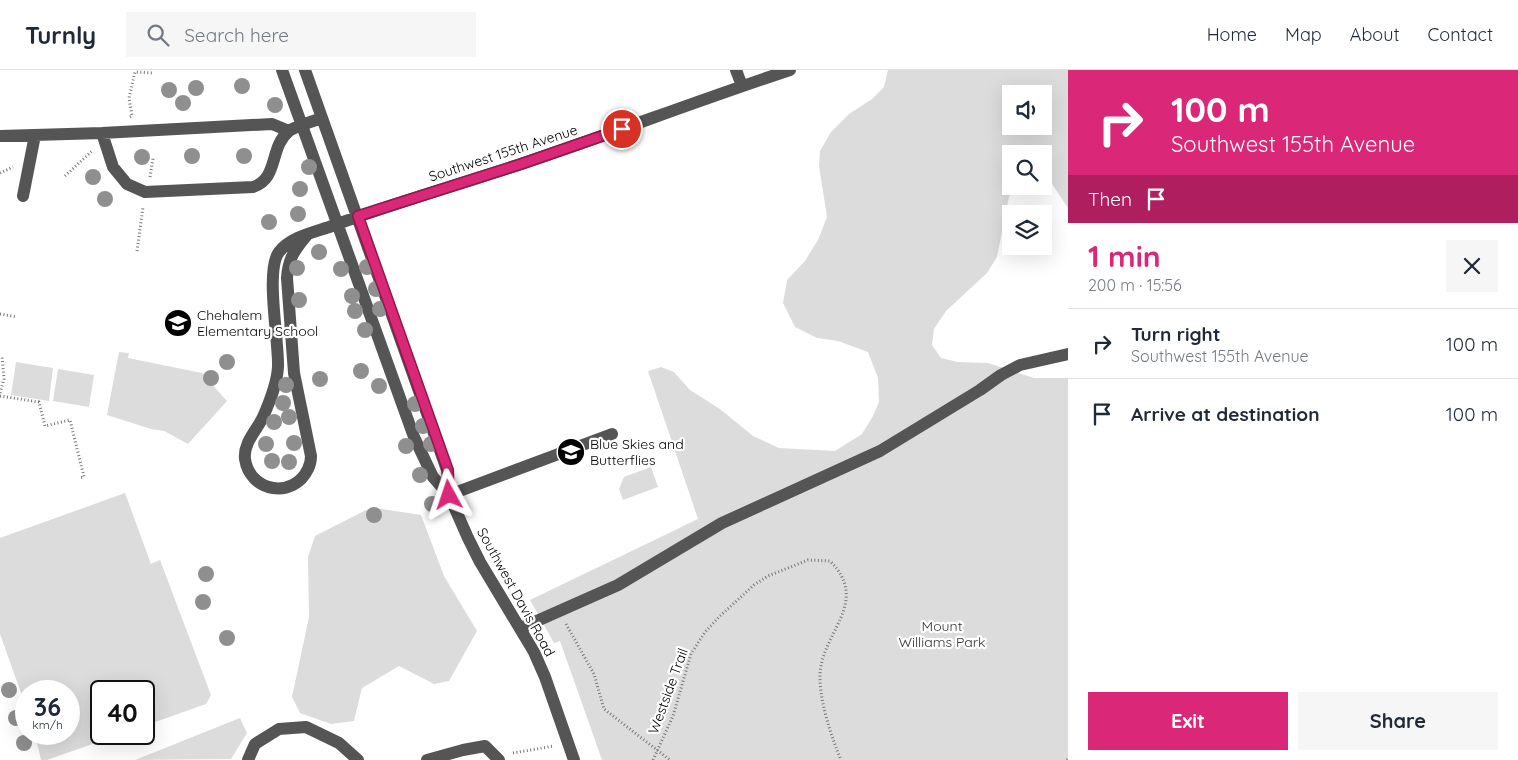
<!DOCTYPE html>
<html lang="en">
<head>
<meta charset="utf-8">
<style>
  :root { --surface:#fff; --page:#f6f6f7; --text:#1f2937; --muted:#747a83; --line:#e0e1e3; --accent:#db2777 }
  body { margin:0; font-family:Quicksand,sans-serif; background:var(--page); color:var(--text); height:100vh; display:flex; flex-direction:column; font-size:19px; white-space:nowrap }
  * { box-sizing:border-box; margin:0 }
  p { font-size:16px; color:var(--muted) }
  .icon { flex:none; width:28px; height:28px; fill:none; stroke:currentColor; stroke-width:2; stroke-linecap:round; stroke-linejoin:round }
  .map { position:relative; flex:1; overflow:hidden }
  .side { display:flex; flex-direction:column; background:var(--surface); width:450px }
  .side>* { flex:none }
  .banner { background:#db2777; color:#fff; overflow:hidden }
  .fabs { position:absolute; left:1002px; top:15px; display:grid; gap:10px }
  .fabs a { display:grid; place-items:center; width:50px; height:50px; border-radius:0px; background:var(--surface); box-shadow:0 5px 20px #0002; font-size:25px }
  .speed { position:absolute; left:15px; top:610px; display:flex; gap:10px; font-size:25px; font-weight:700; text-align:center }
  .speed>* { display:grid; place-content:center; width:65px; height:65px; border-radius:50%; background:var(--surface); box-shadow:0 5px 20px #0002; line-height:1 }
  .speed small { font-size:12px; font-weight:400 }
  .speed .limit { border:2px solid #111; border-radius:8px; background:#fff; color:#111 }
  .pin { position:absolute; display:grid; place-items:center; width:42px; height:42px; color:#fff; margin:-21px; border:2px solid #fff; border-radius:50%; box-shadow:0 1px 5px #0007 }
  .me { position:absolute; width:55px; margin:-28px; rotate:355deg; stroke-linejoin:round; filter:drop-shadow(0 0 4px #0008) }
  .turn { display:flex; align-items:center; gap:18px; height:105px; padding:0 20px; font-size:22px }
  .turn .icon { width:65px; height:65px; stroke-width:2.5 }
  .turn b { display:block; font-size:35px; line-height:42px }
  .then { display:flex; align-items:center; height:48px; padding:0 20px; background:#0003; gap:10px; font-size:19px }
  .round { display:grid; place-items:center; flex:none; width:52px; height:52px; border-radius:0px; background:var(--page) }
  .head { display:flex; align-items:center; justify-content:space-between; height:85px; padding:0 20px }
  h1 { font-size:30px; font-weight:800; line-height:38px; color:var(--accent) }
  .button { display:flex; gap:10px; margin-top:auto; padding:10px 20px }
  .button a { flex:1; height:58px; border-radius:0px; background:var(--accent); color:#fff; font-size:20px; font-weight:800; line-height:58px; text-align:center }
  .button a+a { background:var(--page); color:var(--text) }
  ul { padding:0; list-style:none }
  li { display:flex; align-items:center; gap:15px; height:70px; padding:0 20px; border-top:1px solid var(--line) }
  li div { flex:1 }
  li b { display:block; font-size:19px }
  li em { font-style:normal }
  header { display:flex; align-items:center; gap:30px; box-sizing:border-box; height:70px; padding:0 25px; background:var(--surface); border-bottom:1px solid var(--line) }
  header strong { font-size:24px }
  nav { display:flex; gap:28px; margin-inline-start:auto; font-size:18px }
  .search { width:350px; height:45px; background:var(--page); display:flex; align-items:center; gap:12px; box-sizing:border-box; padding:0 18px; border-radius:0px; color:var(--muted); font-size:19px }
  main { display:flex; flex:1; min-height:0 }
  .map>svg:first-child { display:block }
</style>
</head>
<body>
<header>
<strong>Turnly</strong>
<div class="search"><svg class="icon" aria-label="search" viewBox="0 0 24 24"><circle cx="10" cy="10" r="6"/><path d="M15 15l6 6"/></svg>Search here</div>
<nav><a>Home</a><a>Map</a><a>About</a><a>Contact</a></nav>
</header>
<main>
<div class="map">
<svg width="1068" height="690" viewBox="0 0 1068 690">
  <rect width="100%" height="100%" fill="#fff"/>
  <!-- green -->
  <path fill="#dcdcdc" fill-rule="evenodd" d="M888,0H1068V138L1050,111L1044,109V84H1011V116H1018L1009,127L997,187L987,203L946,241L934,259L932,275L941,288L958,292L988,293L1034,308H1068V690H602L560,571L554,573L530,530L698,449L648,301L661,297L674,302L690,320L720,339L753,366L779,378L835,381L862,364L873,346L879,332L878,308L868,282L838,271L817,268L795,257L783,233L787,210L805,191L818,170L827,147L819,96L820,81L831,62L849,44L872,29L884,17ZM1011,24H1044V56H1011Z
    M119,282L129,283L128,288L202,303L227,331L188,374L164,361L151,359L107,345Z
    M16,292L53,298L49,331L11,325Z
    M58,299L94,305L89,337L53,331Z
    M651,397L658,417L623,430L619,419L624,407Z
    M125,423L151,494L160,490L211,625L206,634L144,656V621H101V664H121L47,690H41L35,664H69V621H26V637L0,564V468Z
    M382,439L421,445L444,506L477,561L449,611L434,614L399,596L362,618L354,651L331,654L300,643L292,627L309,547L308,487L315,466L366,440Z
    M240,648L247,663L231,689L135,690Z"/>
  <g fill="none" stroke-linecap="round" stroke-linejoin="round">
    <!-- path -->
    <path stroke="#777" stroke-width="3" stroke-dasharray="1 2.5" stroke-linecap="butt" d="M130,47L132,46L129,28L135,2L152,3
      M0,103L13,97
      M65,106L92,81
      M150,107L153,88
      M137,181L143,137
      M0,244L17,247
      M0,323L4,309L2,286
      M0,326L39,332L45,356L70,350L84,407L79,408
      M566,554L594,604L604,639L670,690
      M513,683L554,676
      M653,690L673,646L691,584L705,562L720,546L754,515L768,506L808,490L830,491C871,532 822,562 820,604C819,630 831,666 841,690
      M1067,690L1068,689"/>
    <!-- minor -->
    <path stroke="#555" stroke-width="12" d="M282,0L414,367L433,407L449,425
      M305,0L447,400L449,425L468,468L480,492L534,582L545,607L574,690
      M736,0L742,16
      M102,63L113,97L127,114L145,122L253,117C279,109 269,77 289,61C296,56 314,51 322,48
      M0,66L102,63L272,54L289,61
      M23,126L35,65
      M307,165C295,179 288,189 287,208L294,303L311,386C311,390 310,395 308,399C294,429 250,423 245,389C243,373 257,360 263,347C270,331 277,314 278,297C279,271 265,200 279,182C290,167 315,162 332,156C394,133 458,115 521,94C611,64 699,30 790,0
      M449,425L612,364
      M521,558L618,515L722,453L880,381L980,320L1001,305L1020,295L1068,284
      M248,690L255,674L279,659L306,657L339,673L358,690
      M427,690L463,680L485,676L499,690"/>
  </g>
  <!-- trees -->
  <g fill="#8f8f8f">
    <circle cx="242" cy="16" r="8"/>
    <circle cx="196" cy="18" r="8"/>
    <circle cx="169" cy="20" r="8"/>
    <circle cx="183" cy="33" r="8"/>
    <circle cx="275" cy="35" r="8"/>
    <circle cx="192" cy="86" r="8"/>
    <circle cx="244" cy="86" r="8"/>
    <circle cx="142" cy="87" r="8"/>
    <circle cx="309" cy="97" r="8"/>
    <circle cx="93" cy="107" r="8"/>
    <circle cx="300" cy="119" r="8"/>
    <circle cx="105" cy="129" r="8"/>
    <circle cx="298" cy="144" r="8"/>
    <circle cx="269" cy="152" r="8"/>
    <circle cx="319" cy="182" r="8"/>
    <circle cx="367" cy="197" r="8"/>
    <circle cx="297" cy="198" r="8"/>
    <circle cx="341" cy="199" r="8"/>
    <circle cx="376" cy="219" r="8"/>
    <circle cx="352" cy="226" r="8"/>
    <circle cx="299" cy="230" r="8"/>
    <circle cx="380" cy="239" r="8"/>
    <circle cx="355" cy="241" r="8"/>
    <circle cx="365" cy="260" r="8"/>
    <circle cx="227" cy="292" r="8"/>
    <circle cx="361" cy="301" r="8"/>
    <circle cx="211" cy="308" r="8"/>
    <circle cx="320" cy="309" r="8"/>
    <circle cx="286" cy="315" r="8"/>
    <circle cx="379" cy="316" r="8"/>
    <circle cx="283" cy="333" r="8"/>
    <circle cx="415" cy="334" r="8"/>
    <circle cx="289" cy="347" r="8"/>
    <circle cx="274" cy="352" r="8"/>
    <circle cx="423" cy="356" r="8"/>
    <circle cx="294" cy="373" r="8"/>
    <circle cx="266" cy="374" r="8"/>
    <circle cx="431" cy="374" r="8"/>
    <circle cx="406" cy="376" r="8"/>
    <circle cx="272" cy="391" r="8"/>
    <circle cx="289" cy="392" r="8"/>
    <circle cx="420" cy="405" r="8"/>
    <circle cx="432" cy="434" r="8"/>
    <circle cx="374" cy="445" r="8"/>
    <circle cx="206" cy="504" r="8"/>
    <circle cx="203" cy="532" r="8"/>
    <circle cx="227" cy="568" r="8"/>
    <circle cx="9" cy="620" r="8"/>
    <circle cx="16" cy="648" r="8"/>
    <circle cx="24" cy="673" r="8"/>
  </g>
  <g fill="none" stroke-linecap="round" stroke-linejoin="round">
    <defs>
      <path id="route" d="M449,425L448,400L358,146L521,94L622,59"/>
    </defs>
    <!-- route casing -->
    <use href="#route" stroke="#8e194d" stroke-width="12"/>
    <!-- route -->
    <use href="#route" stroke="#db2777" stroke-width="9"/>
  </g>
  <!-- icons -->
  <defs>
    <symbol id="school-disc" viewBox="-11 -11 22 22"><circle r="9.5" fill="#000" stroke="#fff"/><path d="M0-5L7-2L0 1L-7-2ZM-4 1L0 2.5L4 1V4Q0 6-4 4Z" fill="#fff"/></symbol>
  </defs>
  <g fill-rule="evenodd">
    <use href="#school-disc" x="162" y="237" width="32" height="32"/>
    <use href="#school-disc" x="555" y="366" width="32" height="32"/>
  </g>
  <g text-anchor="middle" stroke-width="4.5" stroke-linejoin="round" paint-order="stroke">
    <!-- street labels -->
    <g font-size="14" fill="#000" stroke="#fff">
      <text transform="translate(503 83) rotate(-18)" y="5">Southwest 155th Avenue</text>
      <text transform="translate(516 522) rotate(61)" y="5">Southwest Davis Road</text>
      <text transform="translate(668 621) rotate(-70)" y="5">Westside Trail</text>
    </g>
    <!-- poi labels -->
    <g font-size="14" fill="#000" stroke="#fff" text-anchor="start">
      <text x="197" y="250">Chehalem<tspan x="197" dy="16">Elementary School</tspan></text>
      <text x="590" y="379">Blue Skies and<tspan x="590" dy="16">Butterflies</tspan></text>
    </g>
    <!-- park labels -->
    <g font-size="14" fill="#333" stroke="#fff">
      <text x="942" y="561">Mount<tspan x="942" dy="16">Williams Park</tspan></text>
    </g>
  </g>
</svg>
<div class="fabs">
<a><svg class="icon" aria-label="sound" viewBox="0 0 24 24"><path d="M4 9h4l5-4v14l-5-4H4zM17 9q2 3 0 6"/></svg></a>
<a><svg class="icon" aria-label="search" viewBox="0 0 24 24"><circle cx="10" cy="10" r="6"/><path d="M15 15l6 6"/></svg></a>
<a><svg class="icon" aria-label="layers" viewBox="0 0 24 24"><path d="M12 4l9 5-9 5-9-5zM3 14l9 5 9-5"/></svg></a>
</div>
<div class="speed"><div>36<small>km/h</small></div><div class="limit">40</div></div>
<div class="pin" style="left:622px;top:59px;background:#d93025"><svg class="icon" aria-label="arrive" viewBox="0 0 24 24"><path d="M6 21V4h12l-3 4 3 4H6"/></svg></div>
<svg class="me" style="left:449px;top:425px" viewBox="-20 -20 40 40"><path d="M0-17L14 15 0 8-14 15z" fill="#db2777" stroke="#fff" stroke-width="4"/></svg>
</div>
<section class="side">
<div class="banner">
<div class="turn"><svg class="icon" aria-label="right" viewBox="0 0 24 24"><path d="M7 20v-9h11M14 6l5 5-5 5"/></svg><div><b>100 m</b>Southwest 155th Avenue</div></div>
<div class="then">Then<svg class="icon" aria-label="arrive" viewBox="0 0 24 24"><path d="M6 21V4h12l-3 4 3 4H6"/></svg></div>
</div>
<div class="head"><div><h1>1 min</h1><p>200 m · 15:56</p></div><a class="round"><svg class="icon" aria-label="close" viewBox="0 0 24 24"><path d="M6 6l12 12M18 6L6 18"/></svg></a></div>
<ul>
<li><svg class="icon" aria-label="right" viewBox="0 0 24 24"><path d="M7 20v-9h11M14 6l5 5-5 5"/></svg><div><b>Turn right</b><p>Southwest 155th Avenue</p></div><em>100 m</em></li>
<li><svg class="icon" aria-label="arrive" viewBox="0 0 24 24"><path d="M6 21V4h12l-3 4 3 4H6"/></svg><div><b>Arrive at destination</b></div><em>100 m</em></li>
</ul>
<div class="button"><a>Exit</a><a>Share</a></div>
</section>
</main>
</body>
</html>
